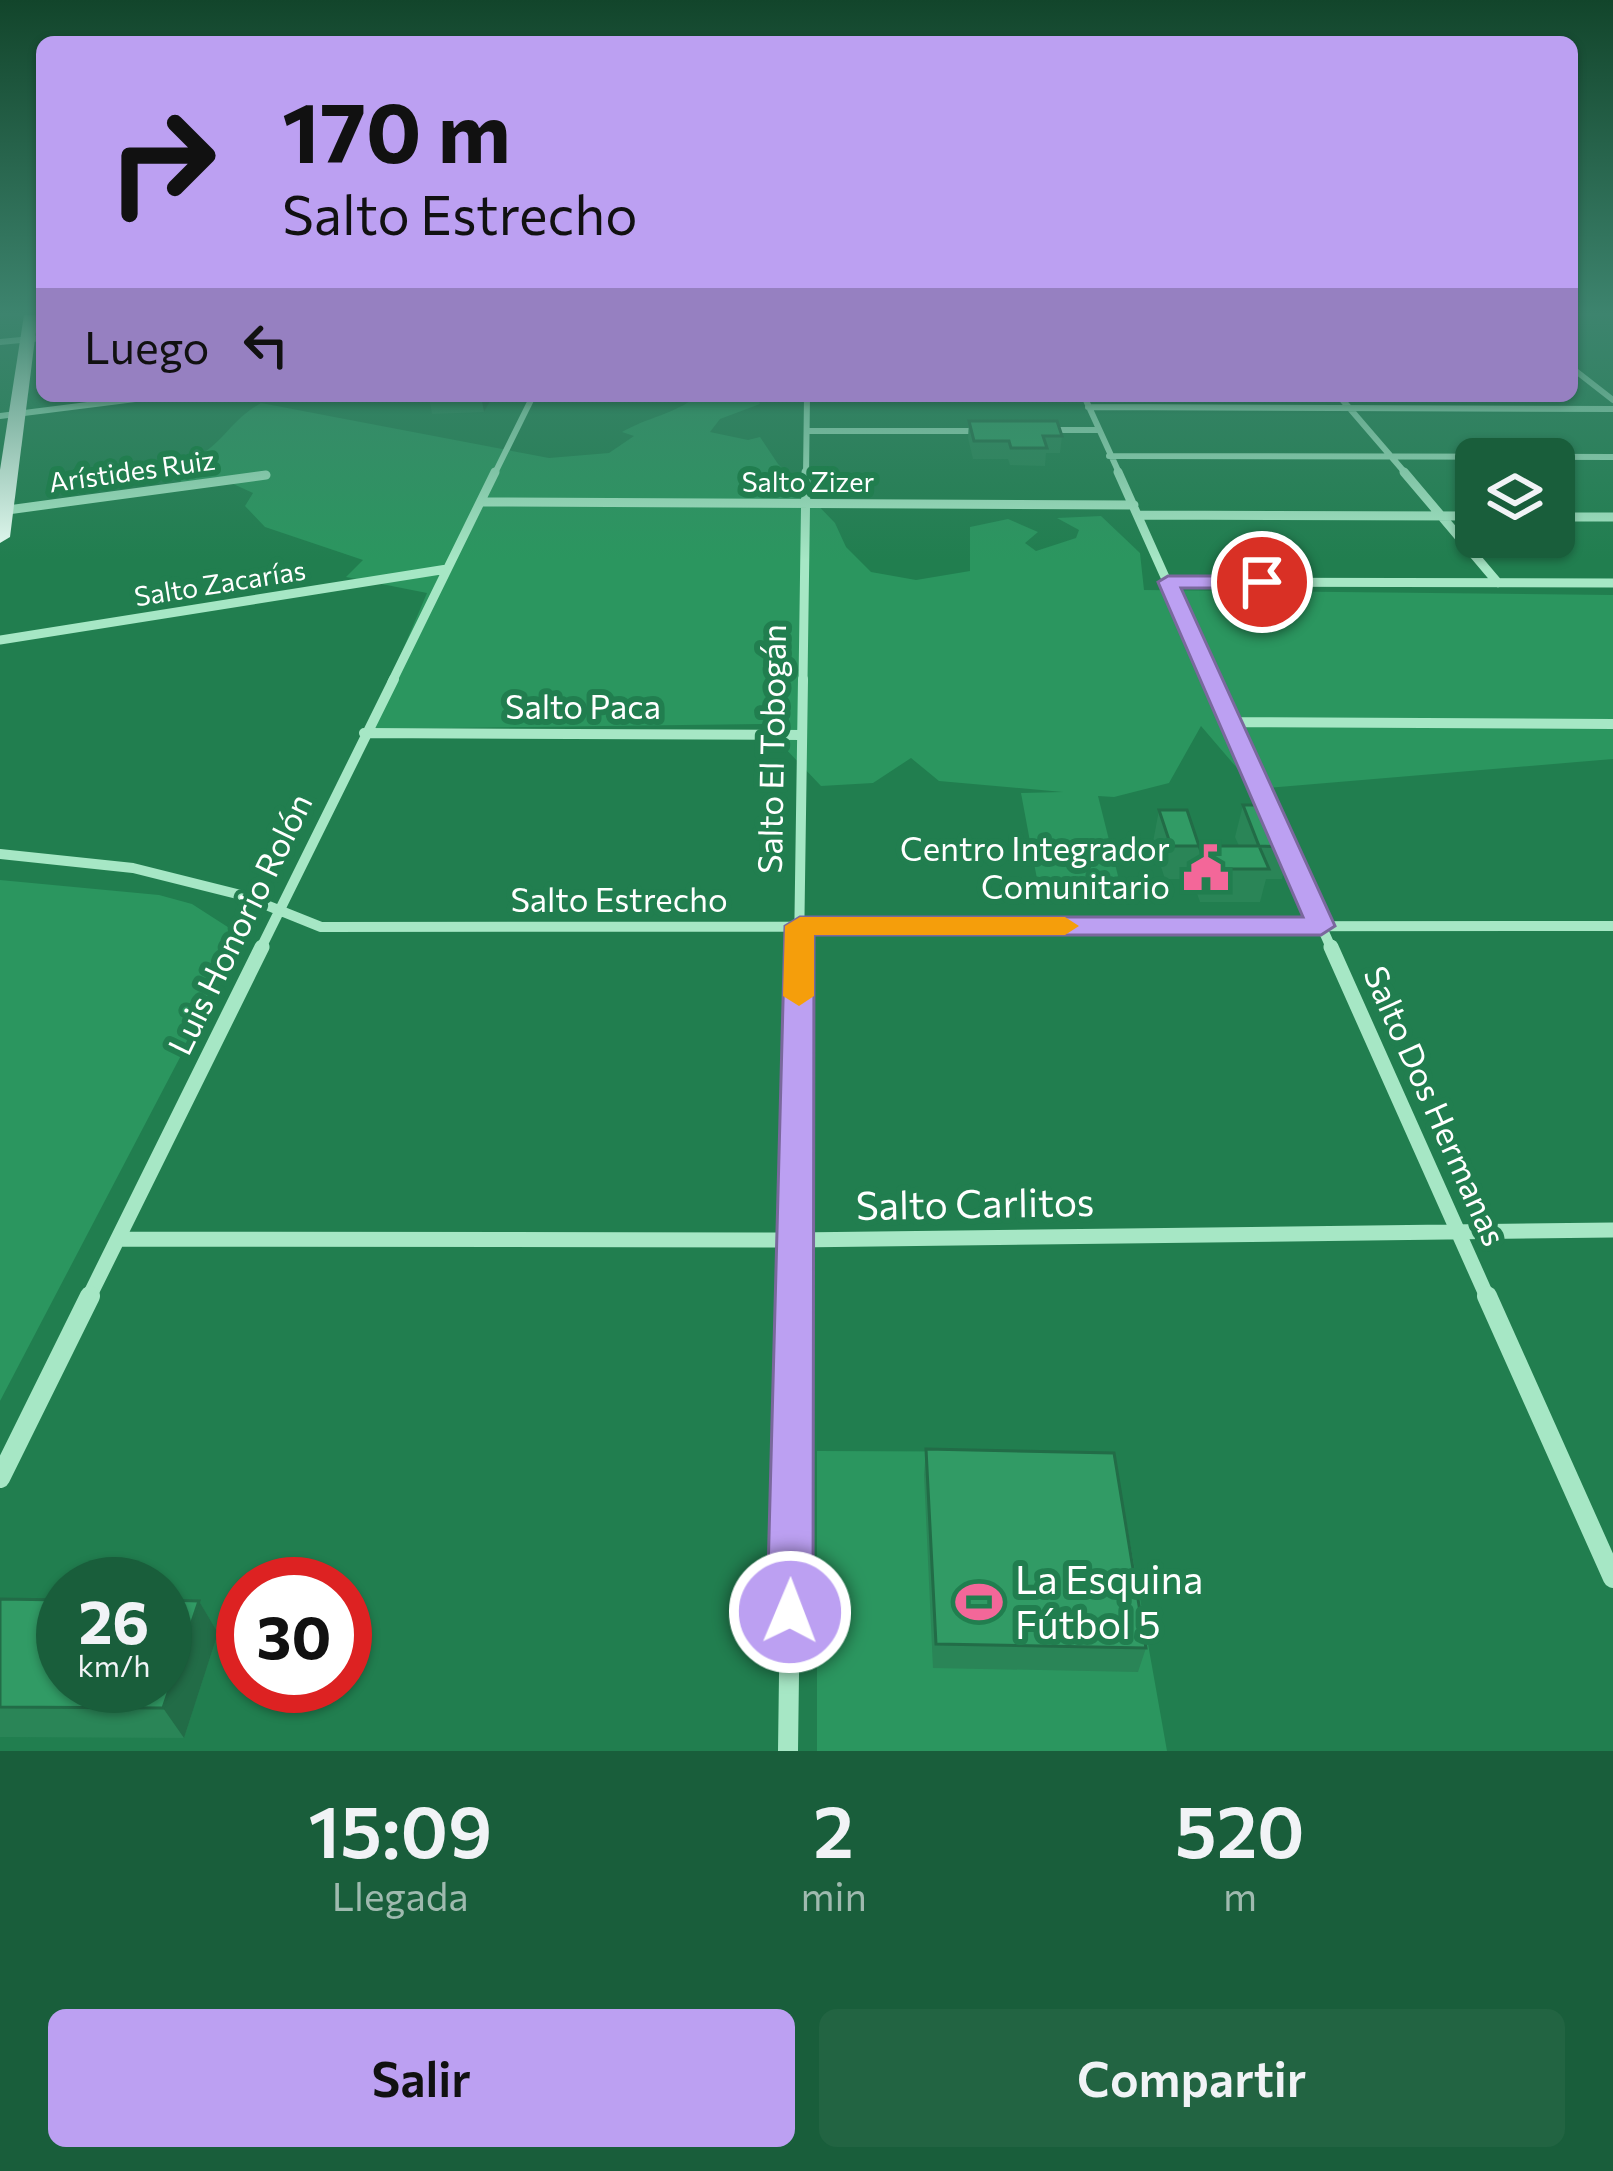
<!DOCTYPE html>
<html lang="es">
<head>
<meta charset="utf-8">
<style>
  :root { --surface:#195e3b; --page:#226442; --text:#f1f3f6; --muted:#9fbaaf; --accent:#bca0f2 }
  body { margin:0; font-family:Commissioner,sans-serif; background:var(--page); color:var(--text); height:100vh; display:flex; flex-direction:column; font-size:45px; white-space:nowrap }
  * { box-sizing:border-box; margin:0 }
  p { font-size:39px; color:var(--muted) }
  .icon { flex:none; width:66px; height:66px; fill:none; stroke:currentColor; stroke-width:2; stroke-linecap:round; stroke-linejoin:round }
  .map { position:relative; height:1751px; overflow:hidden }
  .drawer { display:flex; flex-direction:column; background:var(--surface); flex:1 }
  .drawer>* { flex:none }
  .guide { position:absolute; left:36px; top:36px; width:1542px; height:366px; border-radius:18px; box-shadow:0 3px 9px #0004; background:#bca0f2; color:#111; overflow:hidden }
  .controls { position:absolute; left:1455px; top:438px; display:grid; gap:24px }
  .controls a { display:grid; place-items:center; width:120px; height:120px; border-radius:18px; background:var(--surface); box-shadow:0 3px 9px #0004; font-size:60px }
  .speed { position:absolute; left:36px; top:1557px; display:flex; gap:24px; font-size:60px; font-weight:700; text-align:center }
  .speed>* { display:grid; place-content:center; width:156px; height:156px; border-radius:50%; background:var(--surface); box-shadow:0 3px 9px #0004; line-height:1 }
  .speed small { font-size:30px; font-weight:400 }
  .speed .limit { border:18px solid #d22; background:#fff; color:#111 }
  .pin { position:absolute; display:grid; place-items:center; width:102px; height:102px; color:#fff; margin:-51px; border:6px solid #fff; border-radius:50%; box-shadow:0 3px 12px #0007 }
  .me { position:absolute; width:132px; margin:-66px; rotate:1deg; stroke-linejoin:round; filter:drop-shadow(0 0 9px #0008) }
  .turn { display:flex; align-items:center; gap:42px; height:252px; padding:0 48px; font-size:54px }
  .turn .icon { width:156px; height:156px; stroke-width:2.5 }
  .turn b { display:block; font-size:84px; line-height:102px }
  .then { display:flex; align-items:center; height:114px; padding:0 48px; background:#0003; gap:24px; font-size:45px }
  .eta { display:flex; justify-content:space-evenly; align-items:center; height:204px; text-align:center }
  .eta b { font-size:72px; font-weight:600; line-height:84px }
  .primary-button { display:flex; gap:24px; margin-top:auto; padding:24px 48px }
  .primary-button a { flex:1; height:138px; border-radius:18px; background:var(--accent); color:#111; font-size:48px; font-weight:600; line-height:138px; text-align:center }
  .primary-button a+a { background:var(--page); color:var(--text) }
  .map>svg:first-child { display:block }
</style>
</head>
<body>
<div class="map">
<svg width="1613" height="1751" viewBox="0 0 1613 1751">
  <rect width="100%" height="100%" fill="#217e4f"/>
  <!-- green -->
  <path fill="#2b965f" d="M697,396H757L760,404L720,419L710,432L748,440L760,437L778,464L835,523L846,547L871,572L916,580L970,571V527L1008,519L1038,532L1025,543L1036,551L1076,538L1079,530L1057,518L1101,516L1140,553L1144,590L1613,595V759L1255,789L1201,726L1169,783L1114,797L1098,796L1119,880L1037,879L1021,793L1063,792L939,781L911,758L873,783L821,786L762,724L369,729L427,593L346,577L363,560L265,527L245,506L253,493L231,483H180L187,462C226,444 226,423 261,403L549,458L609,453L634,436L622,432C646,418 677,413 697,396Z
    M0,880L159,895L192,904L234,931L231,960L0,1401Z
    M817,1451L1114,1452L1167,1751H817Z"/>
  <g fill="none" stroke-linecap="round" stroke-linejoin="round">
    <!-- street-far4 -->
    <path stroke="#a6e7c5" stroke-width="6" d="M0,342L42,338
      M1572,368L1613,400
      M1084,396L1120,475
      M1339,396L1407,475
      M1088,407L1613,409
      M0,416L159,396
      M1046,430H1098
      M807,431H983
      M1109,456L1613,457
      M494,475L533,396
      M806,475L807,396"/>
    <!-- street-far3 -->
    <path stroke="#a6e7c5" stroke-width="9" d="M1118,472L1212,682
      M1404,472L1498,583
      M483,502L1134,505
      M0,511L266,475
      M1138,515L1476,516
      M1554,517H1613
      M1168,582L1613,583
      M0,640L447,569
      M392,682L495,472
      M803,682L806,472"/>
    <!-- street-far2 -->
    <path stroke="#a6e7c5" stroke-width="10" d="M1211,679L1272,816
      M1230,722L1613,724
      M364,733L802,735
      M1283,840L1332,950
      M0,854L133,868L241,895L321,927L1613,926
      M260,950L394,679
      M799,950L803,679"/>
    <!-- street-far1 -->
    <path stroke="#a6e7c5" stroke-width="15" d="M1331,947L1488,1299
      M121,1239L795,1240L1613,1230
      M88,1299L262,947
      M794,1299L799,947"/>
    <!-- street -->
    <path stroke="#a6e7c5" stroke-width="20" d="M1487,1296L1613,1578
      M0,1478L90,1296
      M788,1751L794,1296"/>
    <!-- primary -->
    <path fill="#e7fdf3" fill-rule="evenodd" d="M24,315H38L10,537L0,543V470Z"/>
  </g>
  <!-- wall -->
  <path fill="#2a8557" d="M429,396H493L484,412L432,414Z
    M969,421L1062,436L1060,453H1046L1045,466L1010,465L1008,459H973L968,438Z
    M1243,805L1290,847L1282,879H1266L1260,902H1200L1192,879H1165L1153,842L1159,810L1199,846H1239L1235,837Z
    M926,1449L1146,1648L1138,1672L933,1668L924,1475Z
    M0,1599L199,1601L218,1633L184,1738L0,1737Z"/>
  <!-- shaded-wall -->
  <path fill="#226c47" d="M481,396H493L484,412Z
    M199,1601L218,1633L184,1738L163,1708Z"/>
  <!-- building -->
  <path fill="#319b65" stroke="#226c47" stroke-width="3" d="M969,421H1057L1062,436H1043L1047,448H1011L1009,441H974Z
    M1243,805H1272L1290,847L1259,846Z
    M1159,810H1187L1199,846H1171Z
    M1199,846H1259L1269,869H1208Z
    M926,1449L1114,1453L1146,1648L936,1644Z
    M0,1599L63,1600V1686H165V1600L199,1601L163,1708L0,1707Z"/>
  <!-- sky -->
  <linearGradient id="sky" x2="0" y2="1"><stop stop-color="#12452b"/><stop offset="0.56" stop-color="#3d846e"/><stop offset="1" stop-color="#3d846e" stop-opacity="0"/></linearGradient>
  <rect width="1613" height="560" fill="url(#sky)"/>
  <!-- route -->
  <path fill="#bca0f2" stroke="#7a689d" stroke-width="3" d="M1168,576H1262L1272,582L1262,588H1181L1335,926L1321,935H814L813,1612L806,1628L790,1634L774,1628L767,1612L785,926L800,917H1303L1158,582Z"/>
  <!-- slow -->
  <path fill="#f59e0b" d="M800,917H1065L1079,926L1065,935H814V996L799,1006L783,996L785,926Z"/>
  <!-- icons -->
  <defs>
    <symbol id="civic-bare" viewBox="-9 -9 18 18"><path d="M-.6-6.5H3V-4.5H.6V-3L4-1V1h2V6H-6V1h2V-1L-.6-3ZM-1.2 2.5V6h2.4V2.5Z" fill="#f36799" stroke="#217e4f" stroke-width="2.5" paint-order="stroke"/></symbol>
    <symbol id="stadium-bare" viewBox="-9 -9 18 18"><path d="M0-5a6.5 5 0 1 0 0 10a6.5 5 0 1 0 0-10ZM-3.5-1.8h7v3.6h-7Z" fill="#f36799" stroke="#217e4f" stroke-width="2.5" paint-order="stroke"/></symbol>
  </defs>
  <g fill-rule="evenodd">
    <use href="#civic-bare" x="1173" y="835" width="66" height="66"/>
    <use href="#stadium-bare" x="946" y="1569" width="66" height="66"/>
  </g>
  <g text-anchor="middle" stroke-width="12" stroke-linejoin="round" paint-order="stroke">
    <!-- far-street labels -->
    <g font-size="27" fill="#fff" stroke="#217e4f">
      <text transform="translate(132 472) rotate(-8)" y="9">Arístides Ruiz</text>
      <text x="808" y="492">Salto Zizer</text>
      <text transform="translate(220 584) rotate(-9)" y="9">Salto Zacarías</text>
    </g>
    <!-- street labels -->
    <g font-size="33" fill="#fff" stroke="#217e4f">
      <text x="583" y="719">Salto Paca</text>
      <text transform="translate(772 749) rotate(-89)" y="12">Salto El Tobogán</text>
      <text x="619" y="912">Salto Estrecho</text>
      <text transform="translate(240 924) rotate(-64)" y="12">Luis Honorio Rolón</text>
      <text transform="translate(1435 1106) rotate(66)" y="12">Salto Dos Hermanas</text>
    </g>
    <!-- poi labels -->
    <g font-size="33" fill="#fff" stroke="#217e4f" text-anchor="end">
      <text x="1170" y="861">Centro Integrador<tspan x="1170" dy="38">Comunitario</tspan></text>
    </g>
    <!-- near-street labels -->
    <g font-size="39" fill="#fff" stroke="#217e4f">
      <text transform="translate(975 1204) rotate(-1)" y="14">Salto Carlitos</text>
    </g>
    <!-- near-poi labels -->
    <g font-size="39" fill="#fff" stroke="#217e4f" text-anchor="start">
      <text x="1015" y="1594">La Esquina<tspan x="1015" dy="45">Fútbol 5</tspan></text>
    </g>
  </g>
</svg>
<div class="controls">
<a><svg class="icon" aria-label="layers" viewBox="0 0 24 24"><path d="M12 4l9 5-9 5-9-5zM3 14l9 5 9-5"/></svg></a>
</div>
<div class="speed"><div>26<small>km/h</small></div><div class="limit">30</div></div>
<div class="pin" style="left:1262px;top:582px;background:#d93025"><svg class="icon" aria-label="arrive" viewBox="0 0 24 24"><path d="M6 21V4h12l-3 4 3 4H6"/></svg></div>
<svg class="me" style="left:790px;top:1612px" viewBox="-20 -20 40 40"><circle r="17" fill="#bca0f2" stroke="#fff" stroke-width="3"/><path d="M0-11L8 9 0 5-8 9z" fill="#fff"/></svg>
<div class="guide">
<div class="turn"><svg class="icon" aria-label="right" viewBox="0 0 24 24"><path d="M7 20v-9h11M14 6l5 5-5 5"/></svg><div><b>170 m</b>Salto Estrecho</div></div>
<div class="then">Luego<svg class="icon" aria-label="left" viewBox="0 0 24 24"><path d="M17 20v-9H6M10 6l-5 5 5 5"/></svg></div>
</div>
</div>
<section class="drawer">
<div class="eta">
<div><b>15:09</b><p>Llegada</p></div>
<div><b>2</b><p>min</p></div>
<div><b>520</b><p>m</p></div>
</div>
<div class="primary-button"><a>Salir</a><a>Compartir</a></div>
</section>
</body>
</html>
